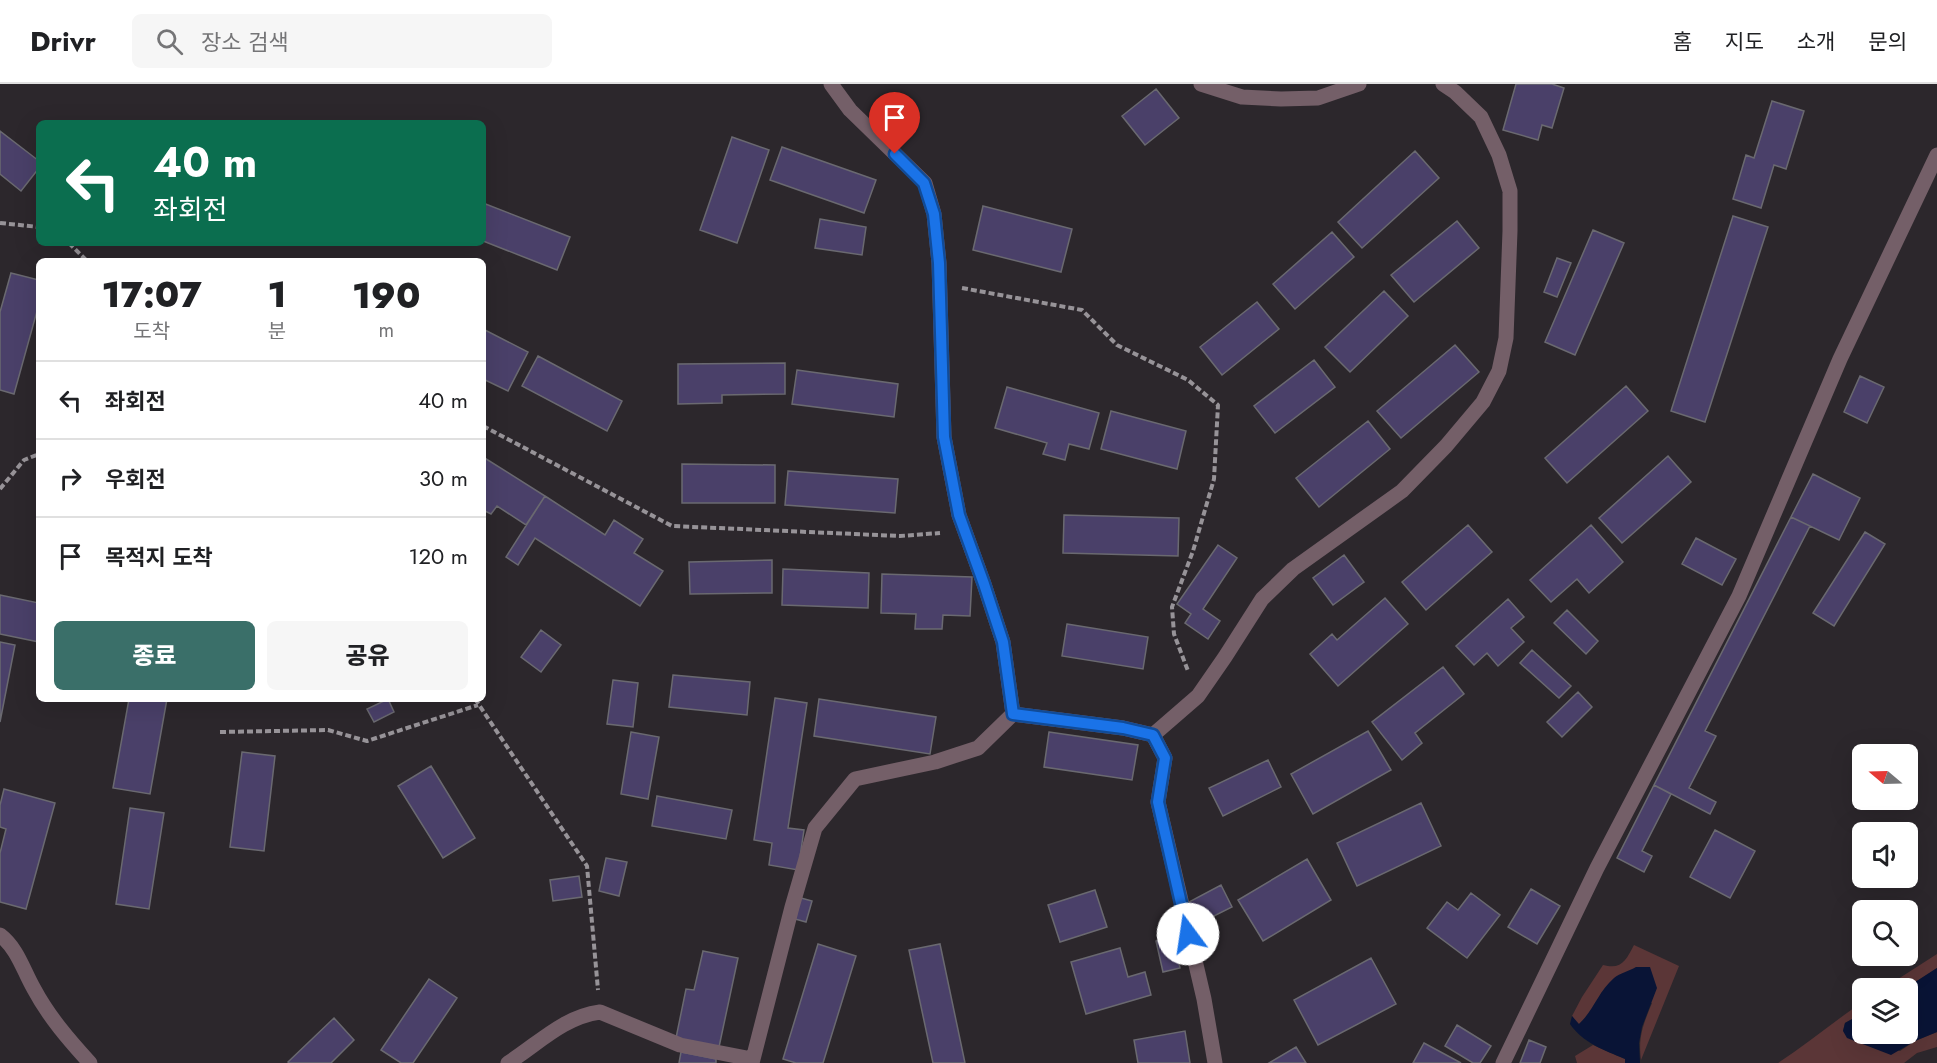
<!DOCTYPE html>
<html lang="ko">
<head>
<meta charset="utf-8">
<style>
  :root { --surface:#fff; --page:#f6f6f6; --text:#202124; --muted:#757577; --line:#e0e0e0; --accent:#3a6f69 }
  body { margin:0; font-family:Jost,"Noto Sans KR",sans-serif; background:var(--page); color:var(--text); height:100vh; display:flex; flex-direction:column; font-size:22px; white-space:nowrap }
  * { box-sizing:border-box; margin:0 }
  p { font-size:20px; color:var(--muted) }
  .icon { flex:none; width:33px; height:33px; fill:none; stroke:currentColor; stroke-width:2; stroke-linecap:round; stroke-linejoin:round }
  .map { position:relative; flex:1; overflow:hidden }
  .side { position:absolute; left:36px; top:174px; width:450px; height:444px; display:flex; flex-direction:column; background:var(--surface); border-radius:9px; box-shadow:0 6px 24px #0002 }
  .side>* { flex:none }
  .banner { position:absolute; left:36px; top:36px; width:450px; height:126px; border-radius:9px; box-shadow:0 6px 24px #0002; background:#0b6e4f; color:#fff; overflow:hidden }
  .needle { width:39px; rotate:289deg }
  .controls { position:absolute; left:1852px; top:660px; display:grid; gap:12px }
  .controls a { display:grid; place-items:center; width:66px; height:66px; border-radius:9px; background:var(--surface); box-shadow:0 6px 24px #0002; font-size:30px }
  .pin { position:absolute; display:grid; place-items:center; width:51px; height:51px; color:#fff; margin:-62px -26px; border-radius:50% 50% 50% 0; rotate:-45deg; box-shadow:0 0 6px #0007 }
  .pin .icon { rotate:45deg }
  .me { position:absolute; width:66px; margin:-33px; rotate:346deg; stroke-linejoin:round; filter:drop-shadow(0 0 4px #0008) }
  .turn { display:flex; align-items:center; gap:21px; height:126px; padding:0 18px; font-size:27px }
  .turn .icon { width:78px; height:78px; stroke-width:2.5 }
  .turn b { display:block; font-size:42px; line-height:51px }
  .eta { display:flex; justify-content:space-evenly; align-items:center; height:102px; text-align:center }
  .eta b { font-size:36px; font-weight:800; line-height:42px }
  .cta { display:flex; gap:12px; margin-top:auto; padding:12px 18px }
  .cta a { flex:1; height:69px; border-radius:9px; background:var(--accent); color:#fff; font-size:24px; font-weight:800; line-height:69px; text-align:center }
  .cta a+a { background:var(--page); color:var(--text) }
  ul { padding:0; list-style:none }
  li { display:flex; align-items:center; gap:18px; height:78px; padding:0 18px; border-top:2px solid var(--line) }
  li div { flex:1 }
  li b { display:block; font-size:22px }
  li em { font-style:normal }
  header { display:flex; align-items:center; gap:36px; box-sizing:border-box; height:84px; padding:0 30px; background:var(--surface); border-bottom:2px solid var(--line) }
  header strong { font-size:28px }
  nav { display:flex; gap:33px; margin-inline-start:auto; font-size:21px }
  .search { width:420px; height:54px; background:var(--page); display:flex; align-items:center; gap:15px; box-sizing:border-box; padding:0 21px; border-radius:9px; color:var(--muted); font-size:22px }
  .map>svg:first-child { display:block }
</style>
</head>
<body>
<header>
<strong>Drivr</strong>
<div class="search"><svg class="icon" aria-label="search" viewBox="0 0 24 24"><circle cx="10" cy="10" r="6"/><path d="M15 15l6 6"/></svg>장소 검색</div>
<nav><a>홈</a><a>지도</a><a>소개</a><a>문의</a></nav>
</header>
<div class="map">
<svg width="1937" height="979" viewBox="0 0 1937 979">
  <rect width="100%" height="100%" fill="#2c272c"/>
  <!-- green -->
  <path fill="#5b3637" d="M1634,861L1679,882L1641,976C1638,953 1643,941 1652,919L1602,908L1589,931L1578,941L1572,932L1582,913L1603,881C1622,886 1626,876 1634,861Z
    M1937,870V884L1906,904H1884Z
    M1863,918V929L1845,939L1843,947L1900,967L1915,957L1937,948V963L1917,969L1904,979H1778C1807,960 1834,937 1863,918Z
    M1593,961L1625,975V979H1577L1575,972Z"/>
  <!-- water -->
  <path fill="#091436" d="M1636,883H1650L1657,904L1642,943L1639,959L1640,979H1625V975C1604,966 1583,959 1570,940L1572,932L1579,940C1594,926 1598,908 1614,894C1620,889 1629,887 1636,883Z
    M1937,884V948L1915,957L1891,971L1847,954L1843,947L1845,939L1863,929V950H1908V904H1906Z"/>
  <!-- building -->
  <path fill="#4a4069" stroke="#6a6970" stroke-width="1.5" d="M1516,0H1552L1564,4L1552,44L1542,41L1538,56L1503,46Z
    M1156,5L1179,34L1145,61L1122,32Z
    M1772,17L1804,27L1786,85L1774,81L1761,124L1733,115L1746,71L1754,74Z
    M0,47L39,77V84L21,107L0,90Z
    M732,53L769,66L737,159L700,146Z
    M782,63L876,96L864,129L770,96Z
    M1415,67L1439,94L1362,164L1338,138Z
    M483,119L570,153L557,186L483,157Z
    M983,122L1072,145L1061,188L973,166Z
    M1733,132L1768,143L1705,338L1671,327Z
    M820,135L866,143L862,171L815,164Z
    M1457,137L1479,164L1414,218L1391,191Z
    M1593,146L1624,159L1575,271L1545,258Z
    M1332,148L1354,173L1295,225L1273,200Z
    M1557,174L1571,179L1557,213L1544,208Z
    M11,189L39,196V220L14,310L0,306V228Z
    M1384,207L1408,232L1350,288L1325,263Z
    M1257,218L1279,245L1222,291L1200,263Z
    M483,245L528,268L508,307L483,295Z
    M1455,261L1479,288L1401,354L1377,327Z
    M538,272L622,317L607,347L522,302Z
    M1314,276L1335,303L1275,349L1254,322Z
    M785,279V310L722,311V319L678,320V280Z
    M797,286L898,300L894,333L792,320Z
    M1860,292L1884,303L1867,339L1844,328Z
    M1626,302L1648,327L1567,399L1545,374Z
    M1007,303L1099,329L1089,365L1069,360L1065,376L1043,370L1047,359L995,344Z
    M1111,327L1186,347L1177,385L1101,365Z
    M1368,337L1390,365L1319,423L1296,394Z
    M1668,372L1691,398L1622,459L1599,434Z
    M483,373L545,412L526,441L497,422L491,430L483,426Z
    M682,380L775,381V419H682Z
    M788,387L898,395L895,429L785,421Z
    M1813,390L1860,414L1839,456L1791,433Z
    M545,412L605,451L614,436L643,455L634,469L663,487L640,522L535,454L518,481L506,473Z
    M1064,431L1179,434L1178,472L1063,469Z
    M1791,433L1810,442L1705,647L1716,652L1689,704L1716,718L1710,730L1654,701Z
    M1468,441L1492,468L1426,526L1402,498Z
    M1591,441L1623,478L1589,509L1577,495L1551,518L1530,496Z
    M1865,448L1885,460L1834,542L1813,529Z
    M1696,454L1736,475L1722,501L1682,480Z
    M1218,461L1237,474L1203,525L1220,537L1208,555L1185,539L1191,530L1177,520Z
    M1344,471L1364,498L1333,521L1313,494Z
    M772,476V509L690,510L689,478Z
    M783,485L869,489L868,524L782,521Z
    M882,490L972,493L970,532L943,531L942,545H915L916,530L881,529Z
    M0,511L39,519V558L0,550Z
    M1385,514L1408,540L1338,602L1310,570L1332,550L1337,556Z
    M1508,515L1524,533L1511,544L1524,558L1498,582L1487,569L1474,581L1456,562Z
    M1567,526L1598,557L1586,570L1554,539Z
    M1067,540L1148,553L1143,585L1062,572Z
    M541,546L561,561L541,588L521,573Z
    M0,558L15,561L0,638Z
    M1532,566L1571,602L1559,614L1520,579Z
    M1443,583L1464,610L1415,649L1422,659L1402,676L1372,638Z
    M673,591L750,598L747,631L669,623Z
    M613,596L638,599L633,643L607,640Z
    M1578,608L1592,623L1562,653L1547,638Z
    M775,614L807,619L788,744L804,746L798,786L769,781L772,759L754,756Z
    M129,615H167L150,710L113,704Z
    M388,615L394,628L374,638L367,625Z
    M819,615L936,633L930,670L814,652Z
    M1368,647L1391,686L1313,730L1291,690Z
    M631,648L659,653L648,715L621,710Z
    M1049,648L1138,661L1132,696L1044,683Z
    M242,668L275,672L264,767L230,763Z
    M1268,676L1281,703L1223,732L1209,704Z
    M431,682L475,754L443,774L398,702Z
    M1654,701L1671,710L1642,767L1652,772L1644,788L1617,774Z
    M4,705L55,719L26,825L0,818V769L6,745L0,743V721Z
    M657,712L732,726L726,755L652,742Z
    M1421,719L1441,762L1357,802L1337,759Z
    M130,724L164,729L149,825L116,820Z
    M1715,746L1755,767L1730,814L1690,793Z
    M606,774L627,778L619,812L599,807Z
    M1307,775L1331,816L1263,857L1238,816Z
    M579,792L582,813L553,817L550,796Z
    M1221,801L1232,823L1200,839L1189,818Z
    M1531,805L1560,822L1537,860L1508,843Z
    M1095,806L1107,843L1060,858L1048,821Z
    M1471,809L1500,831L1467,874L1427,844L1447,818L1458,826Z
    M801,814L812,817L806,838L795,835Z
    M1174,853L1180,884L1163,888L1156,857Z
    M818,860L856,872L823,979H796L783,975Z
    M940,860L965,979H933L909,866Z
    M1120,864L1128,893L1145,888L1151,911L1086,930L1071,878Z
    M703,867L738,874L719,963L676,954L686,905L694,906Z
    M1371,874L1396,920L1318,961L1294,916Z
    M429,895L457,914L413,979H401L381,966Z
    M334,934L354,956L331,979H289L288,978Z
    M1457,941L1491,962L1480,979H1473L1445,962Z
    M1185,947L1190,979H1138L1134,956Z
    M1529,956L1546,963L1540,979H1520Z
    M1424,959L1461,979H1413Z
    M1296,963L1306,979H1269Z
    M681,968L716,975V979H679Z"/>
  <g fill="none" stroke-linecap="round" stroke-linejoin="round">
    <!-- path -->
    <path stroke="#979398" stroke-width="4" stroke-dasharray="6 3" stroke-linecap="butt" d="M0,139L39,143
      M69,159L87,177
      M962,204L1082,226L1117,261L1188,296L1218,321L1214,395L1193,467L1172,523L1174,550L1188,587
      M483,342L672,442L900,452L940,449
      M0,405L24,376L39,370
      M475,615L587,782L598,906
      M220,648L328,646L367,657L478,621"/>
    <!-- street -->
    <path stroke="#745f68" stroke-width="15" d="M831,0L850,26L925,99L934,130L939,179L944,353L959,431L984,500L1003,558L1013,630L1123,644L1153,651L1165,674L1158,718L1204,915L1215,979
      M1201,0L1242,13L1281,15L1318,14L1359,0
      M1153,651L1198,612L1225,573L1262,515L1293,485L1402,407L1446,362L1483,318L1499,287L1506,254L1510,147V107L1499,71L1481,33L1455,8L1443,0
      M0,851C18,865 23,886 34,905C49,933 69,956 90,979
      M508,979C538,960 563,933 600,928L680,961L752,975
      M752,979L792,823L815,744L855,695L935,678L978,664L1013,630
      M1503,979L1597,784L1739,512L1840,275L1937,71"/>
  </g>
  <g fill="none" stroke-linecap="round" stroke-linejoin="round">
    <defs>
      <path id="route" d="M895,70L924,99L934,130L939,179L944,353L959,431L984,500L1003,558L1013,630L1123,644L1153,651L1165,674L1158,718L1188,850"/>
    </defs>
    <!-- route casing -->
    <use href="#route" stroke="#114b97" stroke-width="15"/>
    <!-- route -->
    <use href="#route" stroke="#1a73e8" stroke-width="10"/>
  </g>
</svg>
<div class="controls">
<a><svg class="needle" viewBox="-14 -14 28 28"><path d="M0-13l5 13h-10z" fill="#e53935"/><path d="M0 13l5-13h-10z" fill="#757577"/></svg></a>
<a><svg class="icon" aria-label="sound" viewBox="0 0 24 24"><path d="M4 9h4l5-4v14l-5-4H4zM17 9q2 3 0 6"/></svg></a>
<a><svg class="icon" aria-label="search" viewBox="0 0 24 24"><circle cx="10" cy="10" r="6"/><path d="M15 15l6 6"/></svg></a>
<a><svg class="icon" aria-label="layers" viewBox="0 0 24 24"><path d="M12 4l9 5-9 5-9-5zM3 14l9 5 9-5"/></svg></a>
</div>
<div class="pin" style="left:895px;top:70px;background:#d93025"><svg class="icon" aria-label="arrive" viewBox="0 0 24 24"><path d="M6 21V4h12l-3 4 3 4H6"/></svg></div>
<svg class="me" style="left:1188px;top:850px" viewBox="-20 -20 40 40"><circle r="19" fill="#fff"/><path d="M0-13L10 11 0 6-10 11z" fill="#1a73e8"/></svg>
<div class="banner">
<div class="turn"><svg class="icon" aria-label="left" viewBox="0 0 24 24"><path d="M17 20v-9H6M10 6l-5 5 5 5"/></svg><div><b>40 m</b>좌회전</div></div>
</div>
<section class="side">
<div class="eta">
<div><b>17:07</b><p>도착</p></div>
<div><b>1</b><p>분</p></div>
<div><b>190</b><p>m</p></div>
</div>
<ul>
<li><svg class="icon" aria-label="left" viewBox="0 0 24 24"><path d="M17 20v-9H6M10 6l-5 5 5 5"/></svg><div><b>좌회전</b></div><em>40 m</em></li>
<li><svg class="icon" aria-label="right" viewBox="0 0 24 24"><path d="M7 20v-9h11M14 6l5 5-5 5"/></svg><div><b>우회전</b></div><em>30 m</em></li>
<li><svg class="icon" aria-label="arrive" viewBox="0 0 24 24"><path d="M6 21V4h12l-3 4 3 4H6"/></svg><div><b>목적지 도착</b></div><em>120 m</em></li>
</ul>
<div class="cta"><a>종료</a><a>공유</a></div>
</section>
</div>
</body>
</html>
